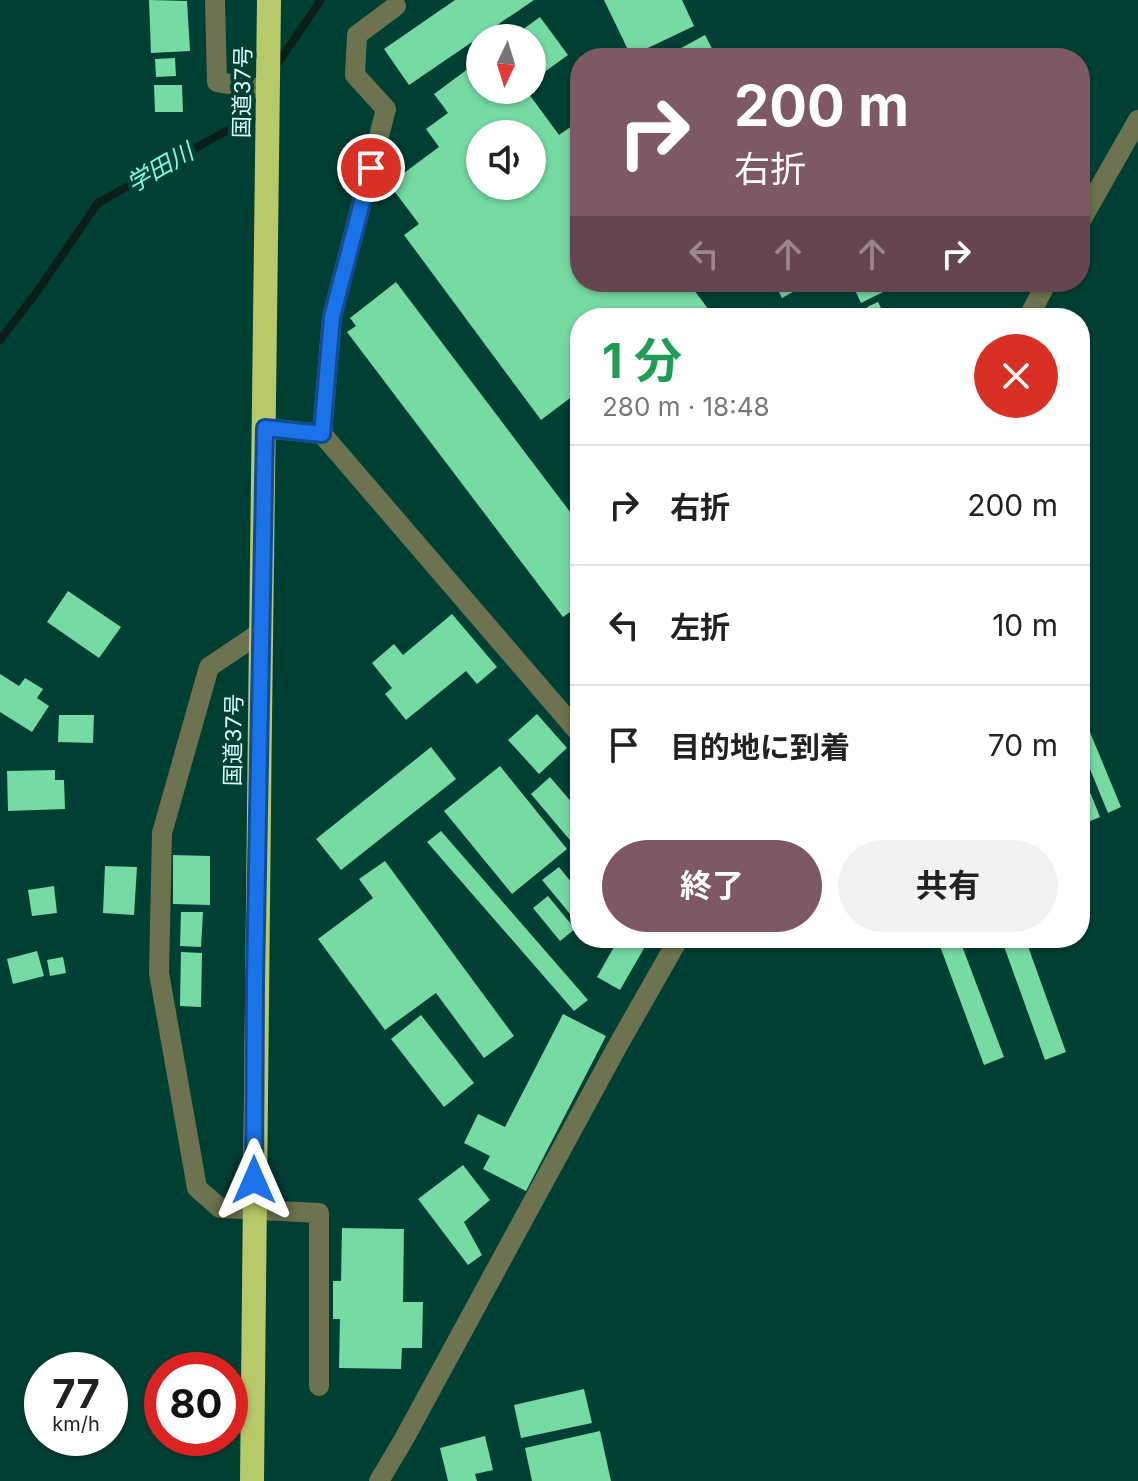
<!DOCTYPE html>
<html lang="ja">
<head>
<meta charset="utf-8">
<style>
  :root { --surface:#fff; --page:#f2f2f2; --text:#222; --muted:#767676; --line:#e0e0e0; --accent:#7f5865 }
  body { margin:0; font-family:Inter,"Noto Sans JP",sans-serif; background:var(--page); color:var(--text); height:100vh; display:flex; flex-direction:column; font-size:30px; white-space:nowrap }
  * { box-sizing:border-box; margin:0 }
  p { font-size:26px; color:var(--muted) }
  .icon { flex:none; width:44px; height:44px; fill:none; stroke:currentColor; stroke-width:2; stroke-linecap:round; stroke-linejoin:round }
  .map { position:relative; flex:1; overflow:hidden }
  .details { position:absolute; left:570px; top:308px; width:520px; height:640px; display:flex; flex-direction:column; background:var(--surface); border-radius:32px; box-shadow:0 2px 6px #0004 }
  .details>* { flex:none }
  .top-card { position:absolute; left:570px; top:48px; width:520px; height:244px; border-radius:32px; box-shadow:0 2px 6px #0004; background:#7f5865; color:#fff; overflow:hidden }
  .needle { width:52px; rotate:184deg }
  .buttons { position:absolute; left:466px; top:24px; display:grid; gap:16px }
  .buttons a { display:grid; place-items:center; width:80px; height:80px; border-radius:50%; background:var(--surface); box-shadow:0 2px 6px #0004; font-size:40px }
  .speed { position:absolute; left:24px; top:1352px; display:flex; gap:16px; font-size:40px; font-weight:700; text-align:center }
  .speed>* { display:grid; place-content:center; width:104px; height:104px; border-radius:50%; background:var(--surface); box-shadow:0 2px 6px #0004; line-height:1 }
  .speed small { font-size:20px; font-weight:400 }
  .speed .limit { border:12px solid #d22; background:#fff; color:#111 }
  .pin { position:absolute; display:grid; place-items:center; width:68px; height:68px; color:#fff; margin:-34px; border:4px solid #fff; border-radius:50%; box-shadow:0 2px 8px #0007 }
  .me { position:absolute; width:88px; margin:-44px; rotate:0deg; stroke-linejoin:round; filter:drop-shadow(0 0 6px #0008) }
  .turn { display:flex; align-items:center; gap:28px; height:168px; padding:0 32px; font-size:36px }
  .turn .icon { width:104px; height:104px; stroke-width:2.5 }
  .turn b { display:block; font-size:56px; line-height:68px }
  .lanes { display:flex; align-items:center; height:76px; padding:0 32px; background:#0003; justify-content:center; gap:40px; direction:ltr }
  .lanes .off { opacity:.35 }
  .round { display:grid; place-items:center; flex:none; width:84px; height:84px; border-radius:42px; background:var(--page) }
  .summary { display:flex; align-items:center; justify-content:space-between; height:136px; padding:0 32px }
  h1 { font-size:48px; font-weight:700; line-height:60px; color:#1e9e55 }
  .primary-button { display:flex; gap:16px; margin-top:auto; padding:16px 32px }
  .primary-button a { flex:1; height:92px; border-radius:48px; background:var(--accent); color:#fff; font-size:32px; font-weight:700; line-height:92px; text-align:center }
  .primary-button a+a { background:var(--page); color:var(--text) }
  ul { padding:0; list-style:none }
  li { display:flex; align-items:center; gap:24px; height:120px; padding:0 32px; border-top:2px solid var(--line) }
  li div { flex:1 }
  li b { display:block; font-size:30px }
  li em { font-style:normal }
  .map>svg:first-child { display:block }
</style>
</head>
<body>
<div class="map">
<svg width="1138" height="1481" viewBox="0 0 1138 1481">
  <rect width="100%" height="100%" fill="#003f34"/>
  <g fill="none" stroke-linecap="round" stroke-linejoin="round">
    <!-- stream -->
    <path stroke="#0c1e1a" stroke-width="8" d="M275,67L321,0
      M0,340L36,293L98,203L235,126L259,91"/>
  </g>
  <!-- building -->
  <path fill="#76daa3" fill-rule="evenodd" d="M149,0L187,1L190,51L151,53Z
    M455,0H534L409,85L384,49Z
    M604,0H682L694,26L631,56Z
    M540,17L568,55L532,81V38H511Z
    M705,35L717,58H663Z
    M175,58L176,76L156,77L155,59Z
    M480,60V90H526L559,135L572,126L580,137V282H688L715,318H580V395L578,392L541,420L404,235L419,224L389,184L439,147L426,129L448,113L434,94ZM480,134H532V186H480Z
    M154,85H182L183,112H155Z
    M396,282L580,525V605L563,617L347,332L356,326L350,318Z
    M774,282H811L782,298Z
    M865,282H883L887,290L861,303L854,288Z
    M878,302L886,318H872L867,307Z
    M68,591L121,627L99,658L47,622Z
    M452,614L497,667L477,684L466,671L406,720L385,694L392,688L372,663L394,644L403,655Z
    M0,674L19,686L25,678L43,689L37,698L49,706L32,732L0,712Z
    M1080,708L1121,807L1108,813L1080,745Z
    M537,714L567,748L539,774L508,740Z
    M59,715H94L93,743L58,742Z
    M431,747L456,779L341,870L316,839Z
    M500,766L567,849L512,894L444,811Z
    M1080,767L1100,817L1081,825L1080,823Z
    M55,770V780H64L65,809L8,811L7,771Z
    M550,777L580,812V852L531,794Z
    M441,831L588,1000L574,1011L427,842Z
    M173,855L210,856V905L173,904Z
    M385,861L514,1036L484,1058L436,993L385,1030L318,939L373,898L359,879Z
    M105,866L137,867L134,915L103,913Z
    M559,867L580,893V926L542,880Z
    M54,886L57,913L32,916L28,890Z
    M548,896L575,929L560,941L533,908Z
    M181,912H203L201,947L180,946Z
    M619,938H650L620,990L597,977Z
    M937,938H959L1004,1057L984,1065Z
    M1001,938H1025L1066,1052L1045,1060Z
    M37,951L44,976L13,984L7,959Z
    M181,952L202,953L201,1007L180,1006Z
    M63,957L66,973L50,976L47,960Z
    M563,1014L606,1036L526,1191L483,1169L490,1156L464,1143L478,1114L505,1127Z
    M421,1015L474,1083L444,1107L391,1039Z
    M463,1165L490,1200L464,1222L482,1255L468,1265L418,1199Z
    M342,1228L404,1229L403,1302H423L422,1348H402L401,1369L339,1368L340,1319H333V1281H341Z
    M584,1389L592,1423L521,1438L514,1405Z
    M600,1431L611,1481H532L525,1448Z
    M485,1436L493,1470L475,1474L477,1481H448L440,1448Z"/>
  <g fill="none" stroke-linecap="round" stroke-linejoin="round">
    <!-- minor -->
    <path stroke="#6c734e" stroke-width="20" d="M215,0L217,82L268,90
      M1080,222L1138,120
      M1028,318L1047,282
      M265,428L322,434L580,734
      M322,434L332,317L386,109L355,75L357,35L396,6
      M261,632L209,667L162,833L159,973L197,1188L220,1208L319,1213V1386
      M379,1481L404,1439L617,1047L679,938"/>
    <!-- highway -->
    <path stroke="#b7c968" stroke-width="24" d="M252,1481C255,987 264,494 269,0"/>
  </g>
  <g fill="none" stroke-linecap="round" stroke-linejoin="round">
    <defs>
      <path id="route" d="M254,1180L255,980L265,428L322,434L332,317L371,168"/>
    </defs>
    <!-- route casing -->
    <use href="#route" stroke="#114b97" stroke-width="20"/>
    <!-- route -->
    <use href="#route" stroke="#1a73e8" stroke-width="14"/>
  </g>
  <g text-anchor="middle" stroke-width="8" stroke-linejoin="round" paint-order="stroke">
    <!-- street labels -->
    <g font-size="22" fill="#dafef5" stroke="#003f34">
      <text transform="translate(242 92) rotate(-89)" y="8">国道37号</text>
      <text transform="translate(233 740) rotate(-89)" y="8">国道37号</text>
    </g>
    <!-- water labels -->
    <g font-size="24" font-style="italic" fill="#7bfee3" stroke="#003f34">
      <text transform="translate(160 168) rotate(-30)" y="8">学田川</text>
    </g>
  </g>
</svg>
<div class="buttons">
<a><svg class="needle" viewBox="-14 -14 28 28"><path d="M0-13l5 13h-10z" fill="#e53935"/><path d="M0 13l5-13h-10z" fill="#767676"/></svg></a>
<a><svg class="icon" aria-label="sound" viewBox="0 0 24 24"><path d="M4 9h4l5-4v14l-5-4H4zM17 9q2 3 0 6"/></svg></a>
</div>
<div class="speed"><div>77<small>km/h</small></div><div class="limit">80</div></div>
<div class="pin" style="left:371px;top:168px;background:#d93025"><svg class="icon" aria-label="arrive" viewBox="0 0 24 24"><path d="M6 21V4h12l-3 4 3 4H6"/></svg></div>
<svg class="me" style="left:254px;top:1180px" viewBox="-20 -20 40 40"><path d="M0-17L14 15 0 8-14 15z" fill="#1a73e8" stroke="#fff" stroke-width="4"/></svg>
<div class="top-card">
<div class="turn"><svg class="icon" aria-label="right" viewBox="0 0 24 24"><path d="M7 20v-9h11M14 6l5 5-5 5"/></svg><div><b>200 m</b>右折</div></div>
<div class="lanes"><svg class="icon off" aria-label="left" viewBox="0 0 24 24"><path d="M17 20v-9H6M10 6l-5 5 5 5"/></svg><svg class="icon off" aria-label="ahead" viewBox="0 0 24 24"><path d="M12 20V5M6 11l6-6 6 6"/></svg><svg class="icon off" aria-label="ahead" viewBox="0 0 24 24"><path d="M12 20V5M6 11l6-6 6 6"/></svg><svg class="icon" aria-label="right" viewBox="0 0 24 24"><path d="M7 20v-9h11M14 6l5 5-5 5"/></svg></div>
</div>
<section class="details">
<div class="summary"><div><h1>1 分</h1><p>280 m · 18:48</p></div><a class="round" style="background:#d93025;color:#fff"><svg class="icon" aria-label="close" viewBox="0 0 24 24"><path d="M6 6l12 12M18 6L6 18"/></svg></a></div>
<ul>
<li><svg class="icon" aria-label="right" viewBox="0 0 24 24"><path d="M7 20v-9h11M14 6l5 5-5 5"/></svg><div><b>右折</b></div><em>200 m</em></li>
<li><svg class="icon" aria-label="left" viewBox="0 0 24 24"><path d="M17 20v-9H6M10 6l-5 5 5 5"/></svg><div><b>左折</b></div><em>10 m</em></li>
<li><svg class="icon" aria-label="arrive" viewBox="0 0 24 24"><path d="M6 21V4h12l-3 4 3 4H6"/></svg><div><b>目的地に到着</b></div><em>70 m</em></li>
</ul>
<div class="primary-button"><a>終了</a><a>共有</a></div>
</section>
</div>
</body>
</html>
